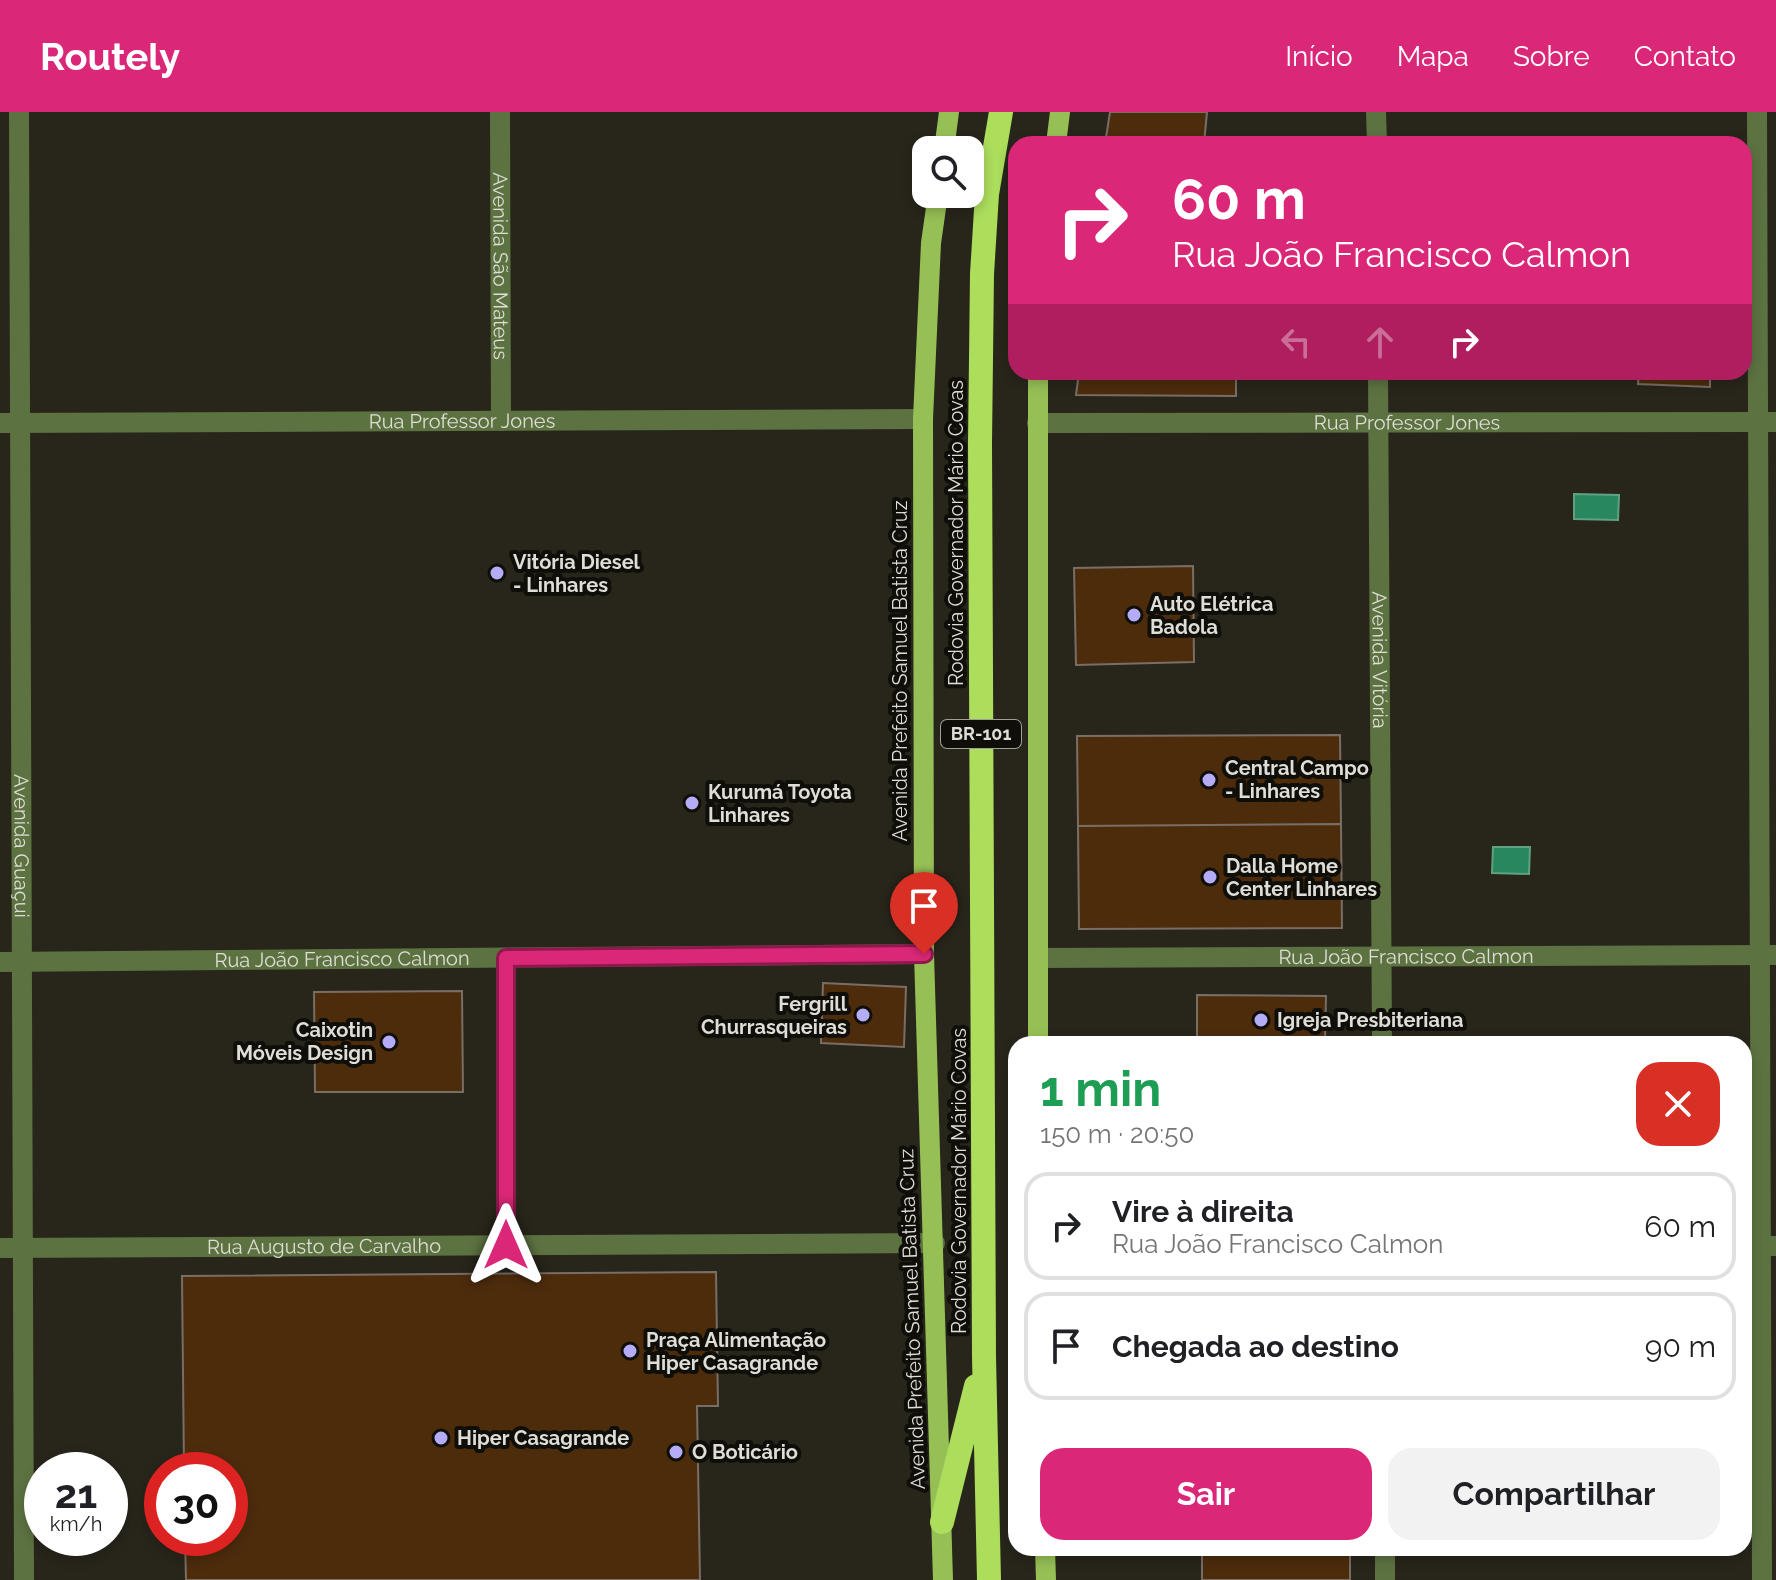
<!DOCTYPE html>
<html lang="pt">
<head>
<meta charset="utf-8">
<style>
  :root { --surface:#fff; --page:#f2f2f2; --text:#202124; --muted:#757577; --line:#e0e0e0; --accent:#db2777 }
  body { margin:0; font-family:Raleway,sans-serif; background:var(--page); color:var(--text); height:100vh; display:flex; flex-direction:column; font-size:30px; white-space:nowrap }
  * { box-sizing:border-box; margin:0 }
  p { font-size:26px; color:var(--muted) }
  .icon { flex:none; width:44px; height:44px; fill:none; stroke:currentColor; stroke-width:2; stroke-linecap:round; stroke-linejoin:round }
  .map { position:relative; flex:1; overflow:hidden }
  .sheet { position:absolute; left:1008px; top:924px; width:744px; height:520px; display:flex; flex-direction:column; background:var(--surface); border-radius:24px; box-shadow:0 4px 12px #0003 }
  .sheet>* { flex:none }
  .top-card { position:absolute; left:1008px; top:24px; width:744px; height:244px; border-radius:24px; box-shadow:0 4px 12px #0003; background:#db2777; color:#fff; overflow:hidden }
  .fabs { position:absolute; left:912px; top:24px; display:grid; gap:16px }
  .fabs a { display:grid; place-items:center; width:72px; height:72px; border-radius:16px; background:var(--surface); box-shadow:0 4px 12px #0003; font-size:40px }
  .speed { position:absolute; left:24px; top:1340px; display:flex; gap:16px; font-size:40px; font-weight:700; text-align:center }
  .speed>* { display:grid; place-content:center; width:104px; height:104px; border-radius:50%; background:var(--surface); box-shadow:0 4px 12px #0003; line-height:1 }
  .speed small { font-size:20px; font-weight:400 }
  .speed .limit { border:12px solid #d22; background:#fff; color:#111 }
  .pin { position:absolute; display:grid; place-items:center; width:68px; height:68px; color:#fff; margin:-82px -34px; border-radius:50% 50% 50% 0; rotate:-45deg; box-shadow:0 0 8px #0007 }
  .pin .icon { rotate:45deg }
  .me { position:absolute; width:88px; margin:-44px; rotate:0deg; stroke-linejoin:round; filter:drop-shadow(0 0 6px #0008) }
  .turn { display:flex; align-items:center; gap:28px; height:168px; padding:0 32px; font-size:36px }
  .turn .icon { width:104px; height:104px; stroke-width:2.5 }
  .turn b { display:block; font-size:56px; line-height:68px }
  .lanes { display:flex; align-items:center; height:76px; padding:0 32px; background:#0003; justify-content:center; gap:40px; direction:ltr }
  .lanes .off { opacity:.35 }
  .round { display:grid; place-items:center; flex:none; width:84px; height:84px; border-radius:24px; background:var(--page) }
  .overview { display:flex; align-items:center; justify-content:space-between; height:136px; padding:0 32px }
  h1 { font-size:48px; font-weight:700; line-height:60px; color:#1e9e55 }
  .button { display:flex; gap:16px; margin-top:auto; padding:16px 32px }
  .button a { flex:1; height:92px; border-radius:24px; background:var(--accent); color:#fff; font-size:32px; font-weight:700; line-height:92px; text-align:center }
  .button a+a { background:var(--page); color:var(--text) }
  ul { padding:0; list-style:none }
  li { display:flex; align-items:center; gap:24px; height:108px; margin:0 16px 12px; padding:0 16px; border:4px solid var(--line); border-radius:24px }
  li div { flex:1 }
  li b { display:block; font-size:30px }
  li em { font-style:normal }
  header { display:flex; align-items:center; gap:48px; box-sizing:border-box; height:112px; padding:0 40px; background:var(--accent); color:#fff }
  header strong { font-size:38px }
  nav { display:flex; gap:44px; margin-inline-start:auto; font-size:28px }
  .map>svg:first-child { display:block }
</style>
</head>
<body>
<header>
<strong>Routely</strong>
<nav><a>Início</a><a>Mapa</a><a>Sobre</a><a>Contato</a></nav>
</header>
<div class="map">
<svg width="1776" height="1468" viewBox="0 0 1776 1468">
  <rect width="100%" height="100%" fill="#28251b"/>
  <!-- water -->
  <path fill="#29875e" stroke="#5fa182" stroke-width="2" d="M1574,382L1619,383L1618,408L1574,407Z
    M1493,735H1530L1529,762L1492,761Z"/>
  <!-- building -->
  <path fill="#4d2c0c" stroke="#796e66" stroke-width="2" d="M1110,0H1207L1204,32H1105Z
    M1079,260H1236V284L1076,283Z
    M1639,260H1710V275L1638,272Z
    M1193,454L1194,550L1076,553L1074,456Z
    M1340,623L1341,712L1078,714L1077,624Z
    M1341,712L1342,816L1079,817L1078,714Z
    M823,871L906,875L904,935L821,931Z
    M462,879L463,980H315L314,880Z
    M1197,883L1326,884L1325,932H1197Z
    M716,1160L718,1294H697L700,1468H186L185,1426H230V1358H184L182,1164Z
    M1202,1436H1350V1468H1202Z"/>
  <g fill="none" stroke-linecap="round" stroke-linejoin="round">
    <!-- minor -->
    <g stroke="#5d7241" stroke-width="20">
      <path id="s1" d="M19,0L24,1468"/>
      <path id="s2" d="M500,0L501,309"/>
      <path d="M1376,0L1377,32"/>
      <path d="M1757,0L1762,1468"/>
      <path id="s3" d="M1378,260L1382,932"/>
      <path id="s4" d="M0,311L923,307"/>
      <path id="s5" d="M1037,311L1776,310"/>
      <path id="s6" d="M1038,846L1776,843"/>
      <path id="s7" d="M0,850L924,842"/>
      <path d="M506,1133V846"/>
      <path d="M1744,1134H1776"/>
      <path id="s8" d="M0,1136L935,1131"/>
      <path d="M1385,1436V1468"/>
    </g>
    <!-- major -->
    <path stroke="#96c055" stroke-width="20" d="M1056,32L1060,0
      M944,38L949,0
      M938,82L931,131L923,307L924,842L943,1468
      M1038,260V932
      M1045,1436L1046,1468"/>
    <!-- highway -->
    <path stroke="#acde5c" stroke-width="24" d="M942,1410L976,1274
      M989,1468L984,1245L980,331L982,162L987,82L1001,0"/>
  </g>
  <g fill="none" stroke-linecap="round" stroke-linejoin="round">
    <defs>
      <path id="route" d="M506,1133V846L924,842"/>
    </defs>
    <!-- route casing -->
    <use href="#route" stroke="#8e194d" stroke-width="20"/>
    <!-- route -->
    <use href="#route" stroke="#db2777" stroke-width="14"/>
  </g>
  <!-- markers -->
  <g fill="#b5acf8" stroke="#0f0e09" stroke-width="3">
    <circle cx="497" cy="461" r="8"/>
    <circle cx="1134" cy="503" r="8"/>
    <circle cx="1209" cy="668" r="8"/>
    <circle cx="692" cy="691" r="8"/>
    <circle cx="1210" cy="765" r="8"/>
    <circle cx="863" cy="903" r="8"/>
    <circle cx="1261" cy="908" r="8"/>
    <circle cx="389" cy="930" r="8"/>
    <circle cx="630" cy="1239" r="8"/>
    <circle cx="441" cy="1326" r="8"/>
    <circle cx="676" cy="1340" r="8"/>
  </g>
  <g text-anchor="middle" stroke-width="8" stroke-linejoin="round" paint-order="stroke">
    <!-- shield labels -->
    <rect fill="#0f0e09" stroke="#a09f98" stroke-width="2" x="941" y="608" width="80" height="28" rx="6"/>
    <g font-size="18" font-weight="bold" fill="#deddd6">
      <text x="981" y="628">BR-101</text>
    </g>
    <!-- street labels -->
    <g font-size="20" fill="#deddd6" stroke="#0f0e09">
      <text dy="7" stroke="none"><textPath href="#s2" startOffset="154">Avenida São Mateus</textPath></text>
      <text dy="7" stroke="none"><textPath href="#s4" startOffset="462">Rua Professor Jones</textPath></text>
      <text dy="7" stroke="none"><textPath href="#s5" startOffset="370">Rua Professor Jones</textPath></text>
      <text transform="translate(956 421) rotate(-90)" y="7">Rodovia Governador Mário Covas</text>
      <text dy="7" stroke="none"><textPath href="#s3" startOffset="288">Avenida Vitória</textPath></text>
      <text transform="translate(900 559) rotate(-90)" y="7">Avenida Prefeito Samuel Batista Cruz</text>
      <text dy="7" stroke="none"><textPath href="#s1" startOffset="734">Avenida Guaçui</textPath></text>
      <text dy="7" stroke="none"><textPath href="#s6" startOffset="368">Rua João Francisco Calmon</textPath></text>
      <text dy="7" stroke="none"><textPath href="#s7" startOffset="342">Rua João Francisco Calmon</textPath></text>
      <text transform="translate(959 1069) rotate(-90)" y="7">Rodovia Governador Mário Covas</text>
      <text dy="7" stroke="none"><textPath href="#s8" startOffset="324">Rua Augusto de Carvalho</textPath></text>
      <text transform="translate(912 1207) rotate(-92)" y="7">Avenida Prefeito Samuel Batista Cruz</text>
    </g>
    <!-- poi labels -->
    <g font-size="20" font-weight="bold" fill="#deddd6" stroke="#0f0e09" text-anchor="start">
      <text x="513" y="457">Vitória Diesel<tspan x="513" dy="23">- Linhares</tspan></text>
      <text x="1150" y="499">Auto Elétrica<tspan x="1150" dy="23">Badola</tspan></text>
      <text x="1225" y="663">Central Campo<tspan x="1225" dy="23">- Linhares</tspan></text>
      <text x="708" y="687">Kurumá Toyota<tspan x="708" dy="23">Linhares</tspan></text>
      <text x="1226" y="761">Dalla Home<tspan x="1226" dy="23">Center Linhares</tspan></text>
      <text x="847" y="899" text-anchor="end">Fergrill<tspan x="847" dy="23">Churrasqueiras</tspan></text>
      <text x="1277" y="915">Igreja Presbiteriana</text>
      <text x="373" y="925" text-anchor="end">Caixotin<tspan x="373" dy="23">Móveis Design</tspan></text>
      <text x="646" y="1235">Praça Alimentação<tspan x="646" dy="23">Hiper Casagrande</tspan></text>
      <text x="457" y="1333">Hiper Casagrande</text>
      <text x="692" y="1347">O Boticário</text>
    </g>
  </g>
</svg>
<div class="fabs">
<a><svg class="icon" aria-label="search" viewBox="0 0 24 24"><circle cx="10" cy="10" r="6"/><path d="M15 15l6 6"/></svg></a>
</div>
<div class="speed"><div>21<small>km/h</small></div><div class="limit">30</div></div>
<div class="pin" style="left:924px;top:842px;background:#d93025"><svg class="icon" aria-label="arrive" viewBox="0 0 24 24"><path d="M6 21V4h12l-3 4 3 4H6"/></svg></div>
<svg class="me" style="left:506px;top:1133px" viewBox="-20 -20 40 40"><path d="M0-17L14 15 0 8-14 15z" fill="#db2777" stroke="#fff" stroke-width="4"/></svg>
<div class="top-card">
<div class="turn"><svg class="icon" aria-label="right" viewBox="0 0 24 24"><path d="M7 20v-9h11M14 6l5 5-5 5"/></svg><div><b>60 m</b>Rua João Francisco Calmon</div></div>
<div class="lanes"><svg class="icon off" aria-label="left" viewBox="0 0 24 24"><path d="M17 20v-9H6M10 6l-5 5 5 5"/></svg><svg class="icon off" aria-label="ahead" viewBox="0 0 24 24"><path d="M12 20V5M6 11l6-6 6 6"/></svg><svg class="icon" aria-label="right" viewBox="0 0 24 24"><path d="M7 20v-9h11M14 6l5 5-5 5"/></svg></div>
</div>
<section class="sheet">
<div class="overview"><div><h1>1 min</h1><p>150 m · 20:50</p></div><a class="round" style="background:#d93025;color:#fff"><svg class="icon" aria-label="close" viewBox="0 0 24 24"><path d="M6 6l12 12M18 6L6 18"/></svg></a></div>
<ul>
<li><svg class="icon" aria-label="right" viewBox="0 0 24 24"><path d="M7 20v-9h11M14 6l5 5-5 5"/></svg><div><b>Vire à direita</b><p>Rua João Francisco Calmon</p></div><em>60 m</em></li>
<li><svg class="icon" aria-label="arrive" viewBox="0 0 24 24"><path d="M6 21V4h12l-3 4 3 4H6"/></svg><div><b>Chegada ao destino</b></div><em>90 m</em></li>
</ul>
<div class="button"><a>Sair</a><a>Compartilhar</a></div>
</section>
</div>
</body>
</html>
